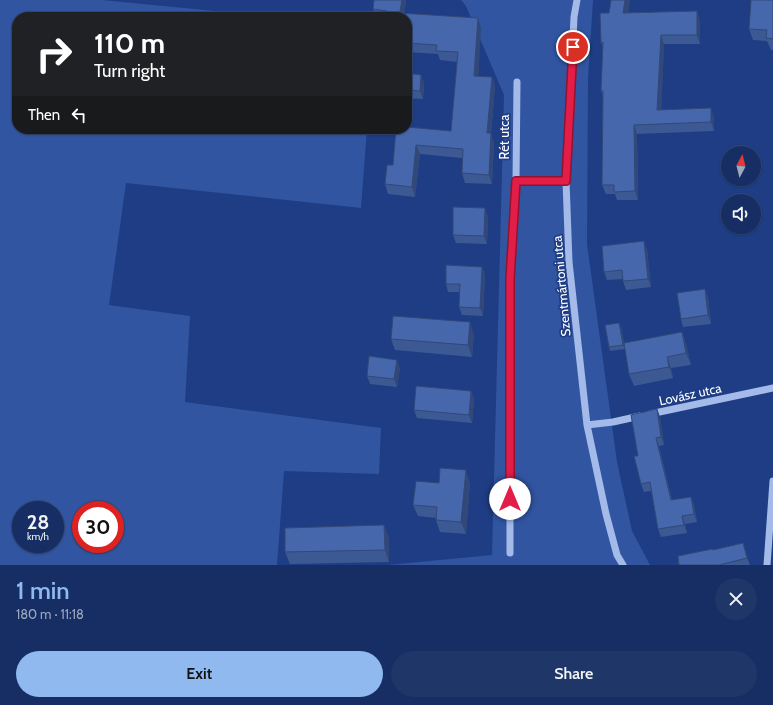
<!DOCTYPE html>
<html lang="en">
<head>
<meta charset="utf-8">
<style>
  :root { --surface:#162e63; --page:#1f3669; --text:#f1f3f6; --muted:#9ea8be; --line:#354a78; --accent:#90b9f0 }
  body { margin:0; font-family:Cabin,sans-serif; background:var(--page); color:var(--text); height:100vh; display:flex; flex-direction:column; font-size:15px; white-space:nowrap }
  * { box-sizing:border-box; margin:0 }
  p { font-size:13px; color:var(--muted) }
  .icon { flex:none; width:22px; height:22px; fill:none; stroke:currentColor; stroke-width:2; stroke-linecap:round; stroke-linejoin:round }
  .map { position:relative; height:565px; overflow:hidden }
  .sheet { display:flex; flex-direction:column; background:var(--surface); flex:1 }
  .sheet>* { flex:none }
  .top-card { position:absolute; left:12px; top:12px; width:400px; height:122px; border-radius:16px; box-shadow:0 1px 3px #0004,0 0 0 1px var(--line); background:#202124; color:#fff; overflow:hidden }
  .needle { width:26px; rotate:7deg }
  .tools { position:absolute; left:721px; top:146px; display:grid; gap:8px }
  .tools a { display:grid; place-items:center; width:40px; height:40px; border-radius:50%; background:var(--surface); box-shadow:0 1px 3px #0004,0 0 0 1px var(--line); font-size:20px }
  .speed { position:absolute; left:12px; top:501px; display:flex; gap:8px; font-size:20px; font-weight:700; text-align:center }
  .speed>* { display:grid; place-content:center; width:52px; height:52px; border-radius:50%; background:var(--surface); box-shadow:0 1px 3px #0004,0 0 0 1px var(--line); line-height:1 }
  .speed small { font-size:10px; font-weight:400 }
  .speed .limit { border:6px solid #d22; background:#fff; color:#111 }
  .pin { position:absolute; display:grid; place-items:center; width:34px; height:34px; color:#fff; margin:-17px; border:2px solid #fff; border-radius:50%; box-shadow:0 1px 4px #0007 }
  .me { position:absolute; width:44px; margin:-22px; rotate:0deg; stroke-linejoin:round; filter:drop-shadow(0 0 3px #0008) }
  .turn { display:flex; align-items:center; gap:14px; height:84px; padding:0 16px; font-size:18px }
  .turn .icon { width:52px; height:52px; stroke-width:2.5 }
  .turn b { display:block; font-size:28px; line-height:34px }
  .then { display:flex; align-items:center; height:38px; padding:0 16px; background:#0003; gap:8px; font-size:15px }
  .round { display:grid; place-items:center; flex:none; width:42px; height:42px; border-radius:21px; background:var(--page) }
  .head { display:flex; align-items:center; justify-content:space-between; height:68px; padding:0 16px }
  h1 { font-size:24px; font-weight:600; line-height:30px; color:var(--accent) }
  .primary-button { display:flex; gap:8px; margin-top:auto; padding:8px 16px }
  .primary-button a { flex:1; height:46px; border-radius:24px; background:var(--accent); color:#111; font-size:16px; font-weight:600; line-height:46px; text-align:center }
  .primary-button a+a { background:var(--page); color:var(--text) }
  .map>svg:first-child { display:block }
</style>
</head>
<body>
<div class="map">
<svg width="773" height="565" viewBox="0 0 773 565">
  <rect width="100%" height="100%" fill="#1e3d84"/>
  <!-- green -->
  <path fill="#3155a1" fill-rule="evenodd" d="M0,0H102L278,17H17V129H367L361,208L126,183L109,305L190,316L185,402L381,428L379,474L284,471L277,565H0ZM21,510H55V544H21ZM81,510H115V544H81Z
    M461,0H593L588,78L587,244L617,462L632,531L650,565H388L492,555L504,95L466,6Z"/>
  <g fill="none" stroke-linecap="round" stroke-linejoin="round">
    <!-- minor -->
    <path stroke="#a4bbea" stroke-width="7" d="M577,0L574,17L566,181L569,262L587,425L606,514L617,555L623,565
      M516,181H566
      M650,414L773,388
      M587,425L613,422L640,416
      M510,553V279L516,181L517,82
      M767,565L773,481"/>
  </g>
  <!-- wall -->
  <path fill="#3c5994" d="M374,0H406L404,14L478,18L481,28L478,76L492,77L495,86L491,134L494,143L492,184L465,183L462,173V158L420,154L415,197L388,194L385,184L393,165L396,129L451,131L457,62L440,60L438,54L407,52V17H376L373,9Z
    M611,0H630L628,13L700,20V44H664L661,110L714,117V131L637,134L638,200H617L615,194H606L602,185L603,96L601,91L603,47L601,43L609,13Z
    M773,0V50H771L767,41L753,40L749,29Z
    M407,73L424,83L423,99L407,98Z
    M488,216L487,244L456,243L453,235Z
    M647,249L651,287L626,290L623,281V279L607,280L604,272Z
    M482,267L485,275L483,316L462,315L459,307L460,292H448L446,284Z
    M705,289L708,297L711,324L683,327L681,319Z
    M619,323L621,327L624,343L682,332L686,344L691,365L671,368L673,378L634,386L629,374L625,349L610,351L609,347Z
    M474,334L472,357L395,350L391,339Z
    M400,368L397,387L370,384L367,376Z
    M471,391L474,399L472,423L417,418L414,410Z
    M657,409L660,417L664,445L659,446L672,500L691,497L694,505L697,522L685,524L687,533L661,537L658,529L651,491L644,492L641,484L638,456Z
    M470,482L466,534L440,532L436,520V518L418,516L413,505L439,483Z
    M389,537V562L290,564L285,552Z
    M743,543L750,565H679L713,550Z"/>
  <!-- shaded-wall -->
  <path fill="#314878" d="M402,0H406L404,17H399Z
    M625,0H630L627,22L623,13Z
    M697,11L700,20V44L697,35Z
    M478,18L481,28L478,85L474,76Z
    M661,35L664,44L661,119L657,110Z
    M421,75L424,83L423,99L420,91Z
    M492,77L495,86L491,134L494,143L492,184L489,175L487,133Z
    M711,108L714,117V131L711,122Z
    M634,125L637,134L638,200L635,191Z
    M416,145L420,154L415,197L412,187Z
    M485,208L488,216L487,244L484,236Z
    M644,241L647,249L651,287L648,279Z
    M482,267L485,275L483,316L480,308Z
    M705,289L708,297L711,324L708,315Z
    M470,322L474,334L472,357L468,345Z
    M619,323L621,327L625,349L623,345Z
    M682,332L686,344L691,365L686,353Z
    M667,357L671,368L673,378L669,367Z
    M397,360L400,368L397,387L394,379Z
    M471,391L474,399L472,423L469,415Z
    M657,409L660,417L664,445L661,437Z
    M656,438L659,446L674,508L671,500Z
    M466,470L470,482L466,534L461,522Z
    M691,497L694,505L697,522L694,514Z
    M682,516L685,524L687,533L684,525Z
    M384,525L389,537V562L385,550Z
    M743,543L746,551L750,565L747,558Z"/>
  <!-- building -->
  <path fill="#4667ac" stroke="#314878" d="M374,0H402L399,17H387V11L373,9Z
    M611,0H625L623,13L697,11V35H661L657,110L711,108V122L634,125L635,191L614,192V185H602L603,91H601L603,42L601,43L600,13H609Z
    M751,0H773V39L766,38L767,30L749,29Z
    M400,13L478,18L474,76L492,77L487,133H491L489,175L462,173L463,149L416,145L412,187L385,184L387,165H393L396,129H407V127L451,131L458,52L436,51L437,45L407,43V17H400Z
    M407,73L421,75L420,91L407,90Z
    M453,207L485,208L484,236L453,235Z
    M644,241L648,279L623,281L622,270L604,272L602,246Z
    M446,265L482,267L480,308L459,307L460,284H446Z
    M705,289L708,315L681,319L677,293Z
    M393,316L470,322L468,345L391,339Z
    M619,323L623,345L609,347L605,325Z
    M682,332L686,353L667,357L669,367L629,374L624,343Z
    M369,356L397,360L394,379L367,376Z
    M416,386L471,391L469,415L414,410Z
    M657,409L661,437L656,438L671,500L691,497L694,514L682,516L684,525L658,529L650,482L641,484L634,456H638L631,415Z
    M440,468L466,470L461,522L436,520L437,507L413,505L416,481L439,483Z
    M384,525L385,550L285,552V528Z
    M743,543L747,558L719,565H679L678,556L712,549L713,550Z"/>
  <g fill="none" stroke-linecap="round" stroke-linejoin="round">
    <defs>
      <path id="route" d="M510,499V279L516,181H566L573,47"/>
    </defs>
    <!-- route casing -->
    <use href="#route" stroke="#92132f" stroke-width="10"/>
    <!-- route -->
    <use href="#route" stroke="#e11d48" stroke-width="7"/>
  </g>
  <g text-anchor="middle" stroke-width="3.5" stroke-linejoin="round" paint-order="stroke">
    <!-- street labels -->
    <g font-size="13" fill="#fff" stroke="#1e3d84">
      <text transform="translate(504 137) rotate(-90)" y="5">Rét utca</text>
      <text transform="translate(561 286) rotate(-95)" y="5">Szentmártoni utca</text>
      <text transform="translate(690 394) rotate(-12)" y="5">Lovász utca</text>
    </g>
  </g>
</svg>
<div class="tools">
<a><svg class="needle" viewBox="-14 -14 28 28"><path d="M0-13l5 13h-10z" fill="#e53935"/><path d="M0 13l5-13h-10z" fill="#9ea8be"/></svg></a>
<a><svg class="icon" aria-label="sound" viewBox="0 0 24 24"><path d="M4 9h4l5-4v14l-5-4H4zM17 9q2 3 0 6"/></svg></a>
</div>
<div class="speed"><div>28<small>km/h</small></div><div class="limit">30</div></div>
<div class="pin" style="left:573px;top:47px;background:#d93025"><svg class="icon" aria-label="arrive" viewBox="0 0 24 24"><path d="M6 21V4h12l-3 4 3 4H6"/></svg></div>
<svg class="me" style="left:510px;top:499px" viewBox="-20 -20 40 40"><circle r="19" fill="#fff"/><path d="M0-13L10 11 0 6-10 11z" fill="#e11d48"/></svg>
<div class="top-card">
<div class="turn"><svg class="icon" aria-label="right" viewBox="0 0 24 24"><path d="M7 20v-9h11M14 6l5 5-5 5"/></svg><div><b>110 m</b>Turn right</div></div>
<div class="then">Then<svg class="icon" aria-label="left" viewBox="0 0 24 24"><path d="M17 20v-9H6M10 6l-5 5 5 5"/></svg></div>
</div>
</div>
<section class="sheet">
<div class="head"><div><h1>1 min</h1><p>180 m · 11:18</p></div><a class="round"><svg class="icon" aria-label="close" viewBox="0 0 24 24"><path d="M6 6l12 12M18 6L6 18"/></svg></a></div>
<div class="primary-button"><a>Exit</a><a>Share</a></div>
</section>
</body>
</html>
